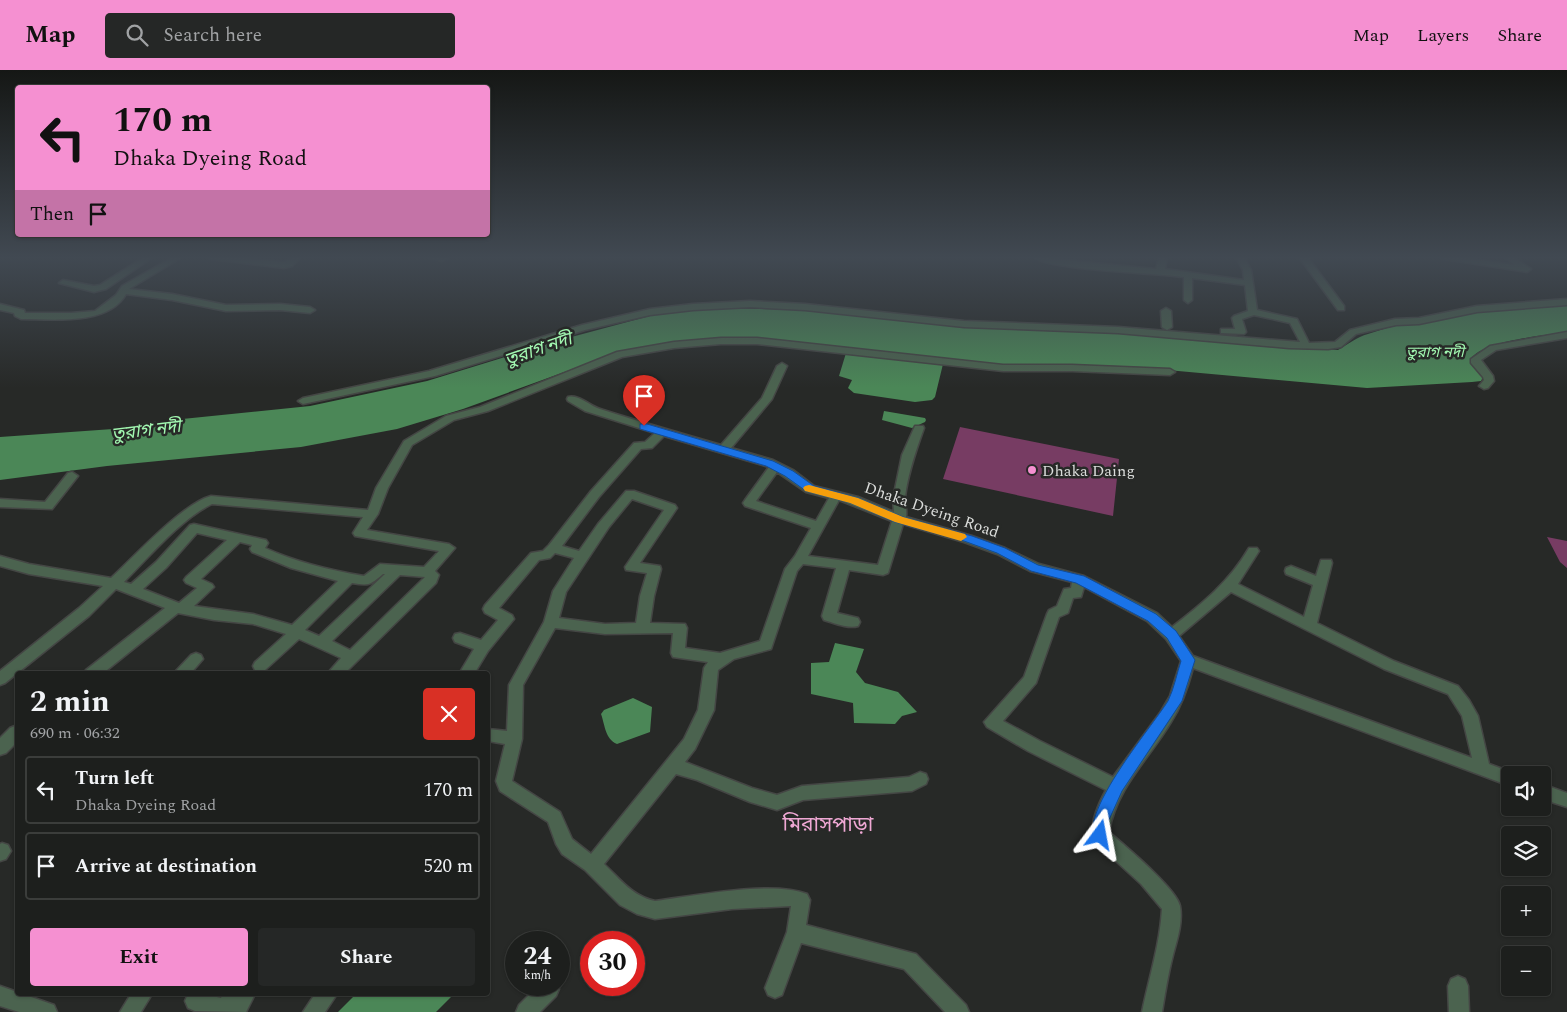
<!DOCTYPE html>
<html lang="en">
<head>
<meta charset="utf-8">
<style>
  :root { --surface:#1d1f1d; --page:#252726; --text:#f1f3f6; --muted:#a0a2a4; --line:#3b3d3b; --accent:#f590d1 }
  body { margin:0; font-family:Spectral,"Noto Sans Bengali",serif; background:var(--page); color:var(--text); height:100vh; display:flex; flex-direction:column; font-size:19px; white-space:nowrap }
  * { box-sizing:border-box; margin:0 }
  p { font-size:16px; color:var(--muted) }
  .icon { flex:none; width:28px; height:28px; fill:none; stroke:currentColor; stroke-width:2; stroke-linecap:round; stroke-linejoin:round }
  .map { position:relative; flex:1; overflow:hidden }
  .drawer { position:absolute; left:15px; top:601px; width:475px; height:325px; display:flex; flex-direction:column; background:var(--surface); border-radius:5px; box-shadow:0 1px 4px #0004,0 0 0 1px var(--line) }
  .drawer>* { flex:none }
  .banner { position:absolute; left:15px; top:15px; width:475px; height:152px; border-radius:5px; box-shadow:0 1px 4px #0004,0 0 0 1px var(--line); background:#f590d1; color:#111; overflow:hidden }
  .tools { position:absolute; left:1501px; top:696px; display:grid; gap:10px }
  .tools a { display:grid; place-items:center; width:50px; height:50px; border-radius:5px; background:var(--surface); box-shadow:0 1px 4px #0004,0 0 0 1px var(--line); font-size:25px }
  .speed { position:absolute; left:505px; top:861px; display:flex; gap:10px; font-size:25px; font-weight:700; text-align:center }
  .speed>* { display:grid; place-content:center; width:65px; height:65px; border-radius:50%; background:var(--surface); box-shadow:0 1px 4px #0004,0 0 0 1px var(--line); line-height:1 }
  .speed small { font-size:12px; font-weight:400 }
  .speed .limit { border:8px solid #d22; background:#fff; color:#111 }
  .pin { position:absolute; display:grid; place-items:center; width:42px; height:42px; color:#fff; margin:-51px -21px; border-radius:50% 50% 50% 0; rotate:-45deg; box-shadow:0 0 5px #0007 }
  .pin .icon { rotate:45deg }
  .me { position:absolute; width:55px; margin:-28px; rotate:13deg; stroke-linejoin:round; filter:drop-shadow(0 0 4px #0008) }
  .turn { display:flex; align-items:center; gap:18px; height:105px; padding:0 15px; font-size:22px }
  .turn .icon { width:65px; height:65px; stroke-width:2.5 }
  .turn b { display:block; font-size:35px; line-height:42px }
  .then { display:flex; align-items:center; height:48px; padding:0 15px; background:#0003; gap:10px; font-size:19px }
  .round { display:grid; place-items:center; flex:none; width:52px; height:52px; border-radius:5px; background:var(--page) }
  .head { display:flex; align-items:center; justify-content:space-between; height:85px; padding:0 15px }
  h1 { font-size:30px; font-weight:700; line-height:38px }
  .primary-button { display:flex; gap:10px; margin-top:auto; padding:10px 15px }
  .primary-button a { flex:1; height:58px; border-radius:5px; background:var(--accent); color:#111; font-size:20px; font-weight:700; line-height:58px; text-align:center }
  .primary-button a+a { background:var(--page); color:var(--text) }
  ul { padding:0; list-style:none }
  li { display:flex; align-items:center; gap:15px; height:68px; margin:0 10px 8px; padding:0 5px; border:2px solid var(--line); border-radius:5px }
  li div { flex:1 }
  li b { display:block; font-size:19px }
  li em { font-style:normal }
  header { display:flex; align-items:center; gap:30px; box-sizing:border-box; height:70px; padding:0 25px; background:var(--accent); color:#111 }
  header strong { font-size:24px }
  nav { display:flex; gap:28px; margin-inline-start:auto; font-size:18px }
  .search { width:350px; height:45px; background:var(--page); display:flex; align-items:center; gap:12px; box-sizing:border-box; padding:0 18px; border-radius:5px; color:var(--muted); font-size:19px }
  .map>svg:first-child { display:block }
</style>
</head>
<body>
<header>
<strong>Map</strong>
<div class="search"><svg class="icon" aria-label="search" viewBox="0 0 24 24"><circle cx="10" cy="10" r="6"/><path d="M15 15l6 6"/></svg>Search here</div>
<nav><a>Map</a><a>Layers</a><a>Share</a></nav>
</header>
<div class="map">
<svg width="1567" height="942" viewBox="0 0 1567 942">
  <rect width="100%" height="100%" fill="#272927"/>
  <!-- water -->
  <path fill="#4b8757" d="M1567,233V262C1546,265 1481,271 1471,289L1484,305L1481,311L1472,312L1367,318L1145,298L999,295L769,270L661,275L614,284L463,339L397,359L301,377L107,396L0,410V367L113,359L143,353L310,336L427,311L564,269L661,243L718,238L808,240L1338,280C1347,275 1357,267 1368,264C1431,243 1501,239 1567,233Z
    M846,283L943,294L935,327L932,330L915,332L854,323L848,318L852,310L839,306Z
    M884,341L925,348L926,350L925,352L912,358L882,350Z
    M835,573L864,579L856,602L865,613L898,622L917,642L902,646L895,654L854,653L853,633L811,624V593L829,592Z
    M633,628L652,637L650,662L617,674C605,669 605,655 601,644L604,640Z
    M356,924H454L436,942H338Z"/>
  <!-- building -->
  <path fill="#773c63" d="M960,357L1119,389L1113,446L943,409Z
    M1547,467L1567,471V498L1560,492Z"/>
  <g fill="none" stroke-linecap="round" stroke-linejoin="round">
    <defs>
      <path id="minor" d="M144,187H153L106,219L94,222L59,213L63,210L94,216L100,215Z
        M173,187H182L129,219L172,224L226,235L280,234L310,237L315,240L310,243L280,240L226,241L172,230L126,224C108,256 52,249 21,249L15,246L14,243L0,240V234L24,240L25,243H71L95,241L116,225L122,216Z
        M207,187H229L284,192L293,187H301L292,196L284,198L211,189Z
        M428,187H451L442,191Z
        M1033,187L1156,199L1159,187H1167L1165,199L1244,210L1243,200L1236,187H1244L1251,200L1257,240L1297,249L1309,273L1335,272L1350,260L1395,249L1419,248L1477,236L1567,229V235L1477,242L1419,254L1396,255L1356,264L1341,277L1328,279L1289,278L1118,263L964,257L805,240L750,237L693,240L650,245L585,260L435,306L303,334L298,331L303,328L429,301L582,255L650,239L693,234L750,231L805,234L964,251L1118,257L1300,272L1290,253L1254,245L1242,249L1246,262L1244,264L1221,263V259H1235L1232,248L1234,246L1248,241L1245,215L1192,208V230L1188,233L1184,230V207C1158,203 1047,200 1033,187Z
        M1299,187H1311L1309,189L1344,236V240H1338Z
        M1440,187H1458L1515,195L1504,187H1513L1531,199L1527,202L1444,189Z
        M1166,238L1171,241L1172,257L1167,260L1162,257L1161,241Z
        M1567,262V268L1496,280L1481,290L1493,306L1494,311L1488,318L1484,319L1479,316L1484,310L1483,307L1471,293V289L1490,276Z
        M721,268H757L1003,295H1072L1170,299L1175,302L1170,305L1072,301H1003L757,274H721L674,278L622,287L488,341L454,350L412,375L388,418L378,444L367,460L449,474L455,478L435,501L439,505L436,513L344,604H327L341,588L299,569L265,600L260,602L255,600L253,596L255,592L286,564L253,554L214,550L178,543L102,604H84L86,600L165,538L116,519L89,546L5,613L0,615V601L79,538L103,516L29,504L0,496V486L29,494L111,508C135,486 182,434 211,426L368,440L376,418L404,371L446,346L480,337L617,282L674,272ZM212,434L363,447L353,463L355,466L439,481L424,497L380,494L364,506C329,500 296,492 265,478L268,473L266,470L194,454L190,455L156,492L131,514L124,512C148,488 182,448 212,434ZM197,463L227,470L186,507L184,510L186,513L197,518L179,533L143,519L166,498ZM240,472L252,475L250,479L252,482L291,498L338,511L292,555L253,544L194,536L214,517L212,514L201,509ZM383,504H385L319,566L305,560L352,513C369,516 370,515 383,504ZM400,505L425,507L350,580L332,571Z
        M782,293L787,296L772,329L731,378L773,390L793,400L814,416L858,427L894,442L893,429L902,385L915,356H923L924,358C916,380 908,403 905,427C905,434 907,440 906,447L972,466L1005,478L1039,494L1084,506L1157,543L1172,557C1202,534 1229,512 1249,478H1257L1259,481L1238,514L1304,547L1313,515L1286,504L1285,501L1286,498L1291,496L1316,506L1321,490H1331L1332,493L1317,553L1394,591L1458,616L1469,630L1478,646L1489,694L1516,704L1510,705V716L1193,598C1188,617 1182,635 1171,652C1149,689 1116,718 1109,762C1124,775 1177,819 1180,836C1183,853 1177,870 1173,885C1168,904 1165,923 1162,942H1142C1149,908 1160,874 1162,839L1141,814L1094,771C1088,756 1099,733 1106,720L1028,681L987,657L984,652L1024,607L1047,544L1049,540L1057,536L1064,519L1071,518L1072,512L1030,501L997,484L964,472L903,454L888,503L883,505L849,500L837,543L858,548L860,552L858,556C848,559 834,553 824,550L822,546L836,498L803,494L797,501L771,579L734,589L718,600L714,640L695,679L685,692L752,718L777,725L802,716L909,707L920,702L926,704L928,709L926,714L912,721L803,730L777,740L750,732L697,710L676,704L604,794C621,810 632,826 655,831C693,826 773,810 807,824L810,830L806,855L916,884L966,935L969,942H945L904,899L801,873L782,925L775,928L768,925L765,918L787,862L791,836L732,839L655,849L637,844L620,835L585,800L562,784L556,774L548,752L500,721L496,711L505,674L488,671V659L507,661L509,615L544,552L553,521L574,488L555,483L550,488L539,490L499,538L512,545L514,549L488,581L474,604H459L474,579L455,572L453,568L455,564L460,563L481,570L498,550L485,543L483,539L485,535L531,483L543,481L549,475L591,421L634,373L645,372L655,363L585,341L568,331L567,329L568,327C578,324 590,336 600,339C640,352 680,363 721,375L762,328L777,296ZM664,366L769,397L745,430L743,433L745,436L811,458L795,486L785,499L760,571L720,583L685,578L687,558L685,554L650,553L654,526L661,499L660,496L640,493L677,438L675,435L634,421H626L598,454L579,481L562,476L599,427L641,379L652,378ZM777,402L806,422L829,428L816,451L756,431ZM632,429L664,440L625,497L626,500L647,503L640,526L636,553L605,554L559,548L566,522L609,457ZM839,430L892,451L878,495L808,486ZM1084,517L1147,551L1166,569L1181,591L1170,626L1160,643L1113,707L1040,671L1003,651L1036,613L1059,547L1068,543L1073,528L1081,527ZM1231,522L1384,599L1448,624L1462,646L1472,688L1193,586L1179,566ZM555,558L605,564L673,563L671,583L673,587L708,592L704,598L698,640L684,669L591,784L572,769L560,742L512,711L522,669L523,615Z
        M72,402L78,406L52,439L0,437V429L45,432L68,403Z
        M196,583L201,585L203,589L190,604H173L191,585Z
        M15,656L18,657V671L6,683L0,685V668L10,658Z
        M1542,714L1567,723V737L1542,729Z
        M2,773L8,775L11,781L6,789L0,791V774Z
        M1458,906L1465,909L1468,916L1469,942H1449L1448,916L1451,909Z
        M539,915H557L559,919L556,926L540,942H516L519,935Z
        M0,916L54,935L57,942H19L0,936Z
        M131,924H152L141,942H120Z
        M188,924H204L221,928L223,924H255L246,942L195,941L188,938L185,931Z
        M315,924H337L325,942H303Z"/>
    </defs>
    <!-- minor casing -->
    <use href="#minor" stroke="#444644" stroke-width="3"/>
    <!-- minor -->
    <use href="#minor" fill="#4b634f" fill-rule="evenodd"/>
  </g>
  <!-- sky -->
  <linearGradient id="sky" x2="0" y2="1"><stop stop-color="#151715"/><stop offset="0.59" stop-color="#414952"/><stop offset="1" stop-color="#414952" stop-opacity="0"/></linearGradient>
  <rect width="1567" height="318" fill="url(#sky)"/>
  <!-- route -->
  <path fill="#1a73e8" stroke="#114b97" d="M640,354H647L773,391L793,401L814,416L858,428L903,447L972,466L1005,478L1038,495L1084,506L1156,544L1176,561L1195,590L1182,631L1122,721L1108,752L1105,770L1100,772L1094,770C1081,740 1151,658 1168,631C1174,619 1177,603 1181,591L1167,568L1148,551L1076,513L1031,501L997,483L964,471L895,452L851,433L806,421L785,406L766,396L640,359Z"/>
  <!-- slow -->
  <path fill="#f59e0b" d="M809,415L858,428L903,447L965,464L967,467L961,471L895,452L850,433L805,421L803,418L805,416Z"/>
  <!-- markers -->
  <circle fill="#f590d1" stroke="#272927" stroke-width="2" cx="1032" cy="400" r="5"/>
  <g text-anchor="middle" stroke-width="5" stroke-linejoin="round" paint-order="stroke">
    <!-- far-water labels -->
    <g font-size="15" font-style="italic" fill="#a2f8b1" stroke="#272927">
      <text x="1435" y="287">তুরাগ নদী</text>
    </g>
    <!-- poi labels -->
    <g font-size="16" fill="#dbdddb" stroke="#272927" text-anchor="start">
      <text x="1042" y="406">Dhaka Daing</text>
    </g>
    <!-- street labels -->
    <g font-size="16" fill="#dbdddb" stroke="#272927">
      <text transform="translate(932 439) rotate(19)" y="6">Dhaka Dyeing Road</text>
    </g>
    <!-- water labels -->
    <g font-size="18" font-style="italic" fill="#a2f8b1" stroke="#272927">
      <text transform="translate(538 279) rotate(-19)" y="6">তুরাগ নদী</text>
      <text transform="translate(146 360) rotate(-7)" y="6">তুরাগ নদী</text>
    </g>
    <!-- near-neighbourhood labels -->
    <g font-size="21" fill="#efa8d4" stroke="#272927">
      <text x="828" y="761">মিরাসপাড়া</text>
    </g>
  </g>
</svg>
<div class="tools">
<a><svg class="icon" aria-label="sound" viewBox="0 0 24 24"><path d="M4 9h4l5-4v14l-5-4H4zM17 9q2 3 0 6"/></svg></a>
<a><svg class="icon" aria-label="layers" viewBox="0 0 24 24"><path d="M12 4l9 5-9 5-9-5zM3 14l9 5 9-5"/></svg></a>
<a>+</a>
<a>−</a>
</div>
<div class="speed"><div>24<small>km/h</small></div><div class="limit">30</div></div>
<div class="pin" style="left:644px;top:356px;background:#d93025"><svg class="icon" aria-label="arrive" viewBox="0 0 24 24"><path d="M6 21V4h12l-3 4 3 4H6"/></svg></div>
<svg class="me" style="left:1100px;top:765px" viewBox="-20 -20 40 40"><path d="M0-17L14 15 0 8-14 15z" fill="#1a73e8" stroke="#fff" stroke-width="4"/></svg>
<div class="banner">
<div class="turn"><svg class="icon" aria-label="left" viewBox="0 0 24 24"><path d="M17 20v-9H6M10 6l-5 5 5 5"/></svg><div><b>170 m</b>Dhaka Dyeing Road</div></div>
<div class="then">Then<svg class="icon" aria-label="arrive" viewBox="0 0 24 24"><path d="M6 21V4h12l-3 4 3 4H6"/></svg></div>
</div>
<section class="drawer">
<div class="head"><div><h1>2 min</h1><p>690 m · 06:32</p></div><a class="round" style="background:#d93025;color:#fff"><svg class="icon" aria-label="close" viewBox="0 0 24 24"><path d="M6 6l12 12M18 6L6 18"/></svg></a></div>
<ul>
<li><svg class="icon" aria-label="left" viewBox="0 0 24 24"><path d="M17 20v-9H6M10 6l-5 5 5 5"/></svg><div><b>Turn left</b><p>Dhaka Dyeing Road</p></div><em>170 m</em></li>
<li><svg class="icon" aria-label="arrive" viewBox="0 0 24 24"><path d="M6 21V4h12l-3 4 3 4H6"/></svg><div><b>Arrive at destination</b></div><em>520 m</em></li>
</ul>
<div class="primary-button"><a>Exit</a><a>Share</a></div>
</section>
</div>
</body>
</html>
